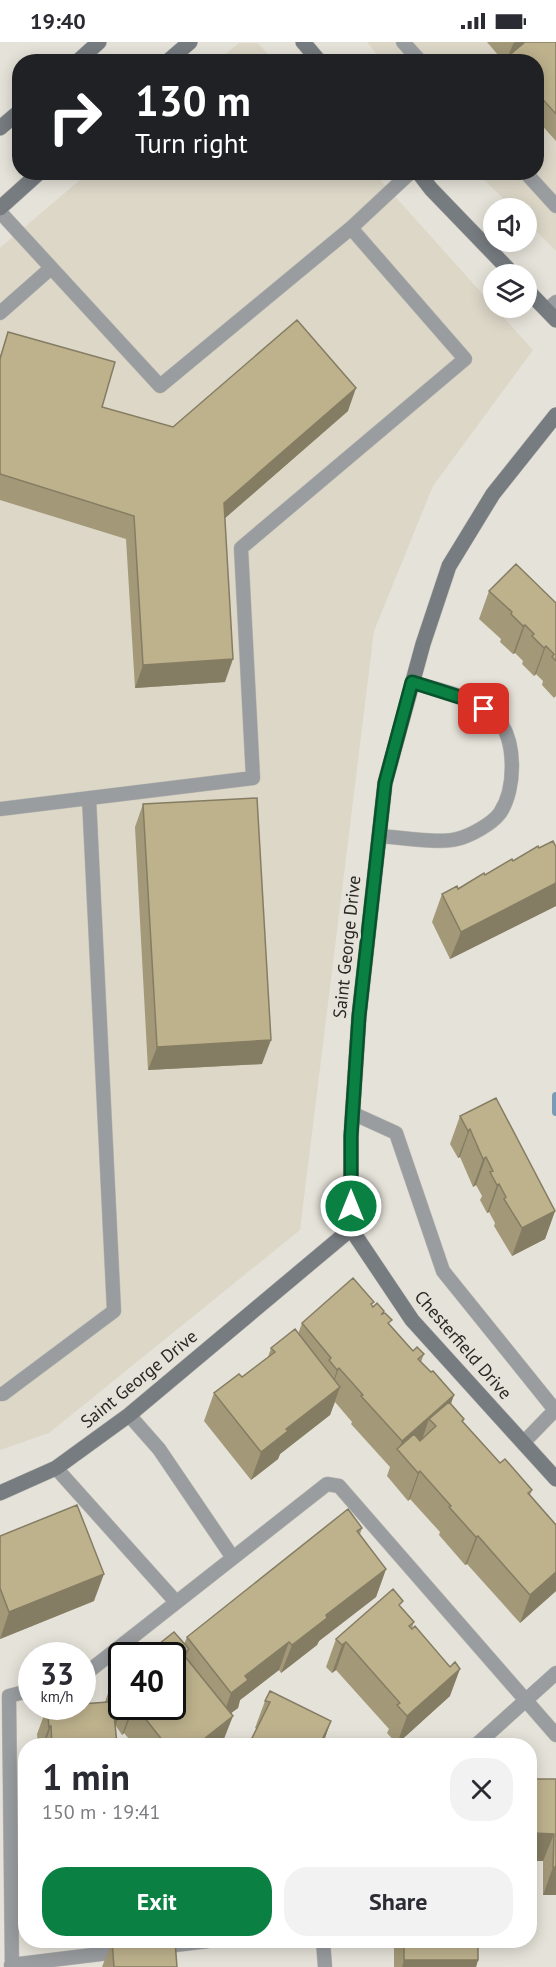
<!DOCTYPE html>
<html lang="en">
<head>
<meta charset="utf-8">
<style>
  :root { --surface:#fff; --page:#f2f2f3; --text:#2b2b33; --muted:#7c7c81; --accent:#0b8043 }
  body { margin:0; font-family:"PT Sans",sans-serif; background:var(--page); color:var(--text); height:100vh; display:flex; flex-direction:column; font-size:22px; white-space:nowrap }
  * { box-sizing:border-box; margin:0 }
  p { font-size:20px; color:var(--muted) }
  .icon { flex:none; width:33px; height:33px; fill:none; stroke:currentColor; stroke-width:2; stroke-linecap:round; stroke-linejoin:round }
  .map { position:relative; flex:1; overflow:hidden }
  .sheet { position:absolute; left:18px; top:1696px; width:519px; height:210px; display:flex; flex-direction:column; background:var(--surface); border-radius:24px; box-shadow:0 3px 15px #0003 }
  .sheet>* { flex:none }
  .banner { position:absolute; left:12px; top:12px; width:532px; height:126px; border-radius:24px; box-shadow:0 3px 15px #0003; background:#202124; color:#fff; overflow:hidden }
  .buttons { position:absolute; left:483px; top:156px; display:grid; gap:12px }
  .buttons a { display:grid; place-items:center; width:54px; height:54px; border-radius:50%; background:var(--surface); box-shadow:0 3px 15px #0003; font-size:30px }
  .speed { position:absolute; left:18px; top:1600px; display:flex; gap:12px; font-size:30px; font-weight:700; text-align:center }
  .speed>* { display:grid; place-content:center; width:78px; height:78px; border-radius:50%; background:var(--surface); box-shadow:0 3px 15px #0003; line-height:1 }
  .speed small { font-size:15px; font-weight:400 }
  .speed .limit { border:3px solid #111; border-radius:9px; background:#fff; color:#111 }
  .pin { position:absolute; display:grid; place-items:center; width:51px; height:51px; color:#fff; margin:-26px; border-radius:12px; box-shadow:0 3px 9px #0006 }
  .me { position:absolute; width:66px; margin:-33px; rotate:0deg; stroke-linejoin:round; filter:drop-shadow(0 0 4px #0008) }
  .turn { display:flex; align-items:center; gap:21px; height:126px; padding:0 24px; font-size:27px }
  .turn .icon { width:78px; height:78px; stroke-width:2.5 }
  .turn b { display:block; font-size:42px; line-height:51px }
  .round { display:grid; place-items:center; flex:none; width:63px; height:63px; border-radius:24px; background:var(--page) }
  .head { display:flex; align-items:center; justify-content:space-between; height:102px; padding:0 24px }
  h1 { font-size:36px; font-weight:700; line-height:45px }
  .button { display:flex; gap:12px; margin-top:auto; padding:12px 24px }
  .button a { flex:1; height:69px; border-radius:24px; background:var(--accent); color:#fff; font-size:24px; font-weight:700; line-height:69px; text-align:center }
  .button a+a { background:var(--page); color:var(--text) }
  .status { display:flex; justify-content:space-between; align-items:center; height:42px; padding:0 30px; background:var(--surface); direction:ltr }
  .status svg { height:16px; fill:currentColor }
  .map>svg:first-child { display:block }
</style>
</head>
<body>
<div class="status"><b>19:40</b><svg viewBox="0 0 49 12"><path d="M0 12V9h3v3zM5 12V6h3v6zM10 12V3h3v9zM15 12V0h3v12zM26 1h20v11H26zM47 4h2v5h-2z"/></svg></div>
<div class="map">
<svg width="556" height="1925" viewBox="0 0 556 1925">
  <rect width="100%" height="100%" fill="#e5e2d9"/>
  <!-- built -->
  <path fill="#dcd7c7" d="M367,0H556V209L527,180L526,166H513L477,131L537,130V20L382,19Z
    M239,1H258L274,19H217Z
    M88,131H374L533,308L433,444L374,589L300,1188L49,1391L0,1408V206Z"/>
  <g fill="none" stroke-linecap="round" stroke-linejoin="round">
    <!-- stream -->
    <path stroke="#7b9bb4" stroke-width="8" d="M556,1054V1070"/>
    <defs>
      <path id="lane" d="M403,0L421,20
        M525,130L556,164
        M0,170L160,344L351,186L411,130
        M547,268L556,260
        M0,271L51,226
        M0,767L253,736L241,506L465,317L351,186
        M379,794C400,795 437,802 457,797C470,794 492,782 500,771C516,747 517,697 496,675C477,655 438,648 412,640
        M352,1071L396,1091L443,1229L555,1368L523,1401
        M0,1352H3L114,1269L89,756
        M129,1373L159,1407L233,1516
        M56,1426L176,1560
        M82,1631L89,1629L327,1442L339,1444L556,1693
        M475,1704L556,1631
        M323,1899L325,1925
        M159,1905L208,1899
        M11,1923L125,1909
        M12,1925L9,1654L32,1648"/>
      <path id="secondary" d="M303,0L320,20
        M77,20L99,0
        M167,20L190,0
        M0,86L20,69
        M418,130L431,147L513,232
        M0,166L40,130
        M526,247L556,278
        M351,1187V1094L359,974L385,741L423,602L449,524L493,452L556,373
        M351,1187L412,1278L556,1437
        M0,1451L56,1426L129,1373L351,1187"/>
    </defs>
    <!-- lane casing -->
    <use href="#lane" stroke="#bfbdb5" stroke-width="15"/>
    <!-- secondary casing -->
    <use href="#secondary" stroke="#bfbdb5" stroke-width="16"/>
    <!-- lane -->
    <use href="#lane" stroke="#9a9da0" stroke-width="14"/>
    <!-- secondary -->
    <use href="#secondary" stroke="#777c80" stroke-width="15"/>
  </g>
  <!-- wall -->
  <path fill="#a39979" d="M487,0H556V99L537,78V20H504Z
    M8,290L102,365L173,385L348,369L225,476V640L135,646L126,497L0,458V314Z
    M489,549L556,561V654L554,656L542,643L543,639L536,632L534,634L522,622L523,619L515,611L513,612L500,600L501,597L479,577Z
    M143,762L262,1022L148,1028L135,785Z
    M556,805V864L450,917L432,880L442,852L458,847L539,806Z
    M460,1074L555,1169L545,1197L512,1214L494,1184L495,1181L489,1170L487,1171L480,1158L482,1154L476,1143L473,1145L460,1115L458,1116L450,1102Z
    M372,1264L384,1271L390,1283L413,1309L424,1312L421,1320L454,1353L451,1361L464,1377L463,1380L500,1421L532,1448L530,1453L556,1483V1549L520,1581L467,1522L465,1523L439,1493L440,1490L410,1457L408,1459L387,1434L390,1425L351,1382L352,1380L335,1360L330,1373L280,1412L278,1417L251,1438L204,1379L214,1351L242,1335L268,1315L271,1306L298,1292L302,1281Z
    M362,1486L360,1492L386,1527L376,1555L319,1599L317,1603L281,1631L279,1628L240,1658L238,1666L230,1671L222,1702L220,1704H135L124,1691L122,1693L116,1684L117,1704H38L37,1692L47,1665L105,1660L112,1640L122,1632V1665H172L184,1602L187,1595Z
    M0,1494L94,1559L0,1597Z
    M401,1566L414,1580L412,1586L450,1654L397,1702L387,1691L389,1687L336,1628L332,1631L326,1625L336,1597Z
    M265,1659L331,1679L322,1704H248L257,1687L255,1686Z
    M534,1737H556V1853H543V1819Z
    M112,1899L177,1925H102Z
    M394,1899H478V1918L476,1925H394Z"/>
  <!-- shaded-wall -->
  <path fill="#857d63" d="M515,0H529L507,17L513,2Z
    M356,346L348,369L216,484L224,461Z
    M525,583L515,611L513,612L523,584Z
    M546,604L536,632L534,634L544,606Z
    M233,617L225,640L135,646L143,623Z
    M556,841V864L450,917L461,890Z
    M271,998L262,1022L148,1028L157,1005Z
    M470,1087L460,1115L458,1116L468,1089Z
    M486,1115L476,1143L473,1145L483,1117Z
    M499,1142L489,1170L487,1171L497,1143Z
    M555,1169L545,1197L512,1214L522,1186Z
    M339,1326L329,1353L340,1345L330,1373L280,1412L278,1417L251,1438L261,1410L286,1387L328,1355L337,1328Z
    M454,1353L444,1380L429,1377L421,1401L398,1408L402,1399Z
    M420,1429L410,1457L408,1459L418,1431Z
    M478,1494L467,1522L465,1523L476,1495Z
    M386,1527L376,1555L319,1599L317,1603L281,1631L292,1603L326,1573Z
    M556,1530V1549L520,1581L530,1553Z
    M104,1532L94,1559L0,1597L9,1570Z
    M289,1600L279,1628L240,1658L238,1666L221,1679L231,1651L245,1634Z
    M346,1600L336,1628L332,1631L342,1603Z
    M189,1607L178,1635L183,1612Z
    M460,1627L450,1654L397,1702L407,1674Z
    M132,1665H134L124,1691L122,1693Z
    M114,1671H120L110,1699Z
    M233,1674L222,1702L220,1704H195Z
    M331,1679L322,1704H319Z
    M51,1684L44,1704H42L49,1685Z
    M533,1791L554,1792L543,1819H530V1800Z
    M553,1825H556V1853H543Z
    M404,1918H478L476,1925H402Z"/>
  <!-- building -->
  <path fill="#beb28d" stroke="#857d63" stroke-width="1.5" d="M525,0H556V72L537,51V20H509L506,16Z
    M297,278L356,346L224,461L233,617L143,623L134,474L0,432V317L8,290L115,320L102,365L173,385Z
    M516,522L556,561V619L552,615L554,612L546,604L544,606L532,594L534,592L525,583L523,584L511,572L512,570L489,549Z
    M257,756L271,998L157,1005L143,762Z
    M553,799L556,805V841L461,890L442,852L457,844L458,847L484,831L485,833L512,817L513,819L538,804L539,806Z
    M496,1056L555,1169L522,1186L504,1157L506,1155L499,1142L497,1143L490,1130L493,1129L486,1115L483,1117L470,1087L468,1089L460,1074Z
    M353,1236L374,1260L371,1262L373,1265L377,1261L384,1269L382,1272L385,1271L392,1278L388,1281L413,1309L417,1305L424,1312L418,1317L431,1330L433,1329L454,1353L402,1399L361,1354L363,1353L339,1326L337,1328L329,1318L331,1316L302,1281Z
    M295,1287L340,1345L286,1387L288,1389L261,1410L214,1351L239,1332L242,1335L275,1310L271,1306Z
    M449,1360L464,1377L462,1379L500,1421L505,1417L532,1448L528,1451L556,1483V1530L530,1553L478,1494L476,1495L449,1465L451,1464L420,1429L418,1431L397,1407L414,1392L420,1399L436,1384L429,1377Z
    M77,1463L104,1532L9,1570L0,1546V1494Z
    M348,1467L362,1486L357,1489L386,1527L326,1573L327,1576L292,1603L289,1600L245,1634L248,1638L231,1651L187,1595Z
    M393,1547L403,1559L399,1563L414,1580L409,1584L412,1587L415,1584L450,1625L455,1620L460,1627L407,1674L397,1663L400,1661L346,1600L342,1603L336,1597Z
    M174,1590L189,1607L183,1612L233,1674L195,1704H167L136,1665H172V1614H144Z
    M122,1632V1651L112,1640Z
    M270,1649L331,1679L319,1704H248L270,1660L265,1659Z
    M120,1659V1671H114L117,1704H52L51,1684L49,1685L47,1665H82V1662Z
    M530,1715H534V1737H556V1825H553L554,1792L533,1791V1800H530Z
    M112,1899H175L177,1925H114Z
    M404,1899H478V1918H404Z"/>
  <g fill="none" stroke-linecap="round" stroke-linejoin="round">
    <defs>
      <path id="route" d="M351,1164V1094L359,974L385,741L412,640L472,659L484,667"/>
    </defs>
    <!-- route casing -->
    <use href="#route" stroke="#07532c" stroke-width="15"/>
    <!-- route -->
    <use href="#route" stroke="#0b8043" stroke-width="10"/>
  </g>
  <g text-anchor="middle" stroke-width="6" stroke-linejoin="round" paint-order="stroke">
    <!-- street labels -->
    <g font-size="18" fill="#292825" stroke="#e5e2d9">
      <text transform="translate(347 905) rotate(-84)" y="6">Saint George Drive</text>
      <text transform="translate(463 1303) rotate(49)" y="6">Chesterfield Drive</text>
      <text transform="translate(139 1337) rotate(-39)" y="6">Saint George Drive</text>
    </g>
  </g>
</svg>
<div class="buttons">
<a><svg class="icon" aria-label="sound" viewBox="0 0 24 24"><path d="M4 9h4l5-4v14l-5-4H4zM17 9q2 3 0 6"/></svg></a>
<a><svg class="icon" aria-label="layers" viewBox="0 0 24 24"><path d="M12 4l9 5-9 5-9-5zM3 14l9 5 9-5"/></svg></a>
</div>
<div class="speed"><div>33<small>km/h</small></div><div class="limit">40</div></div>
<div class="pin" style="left:484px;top:667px;background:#d93025"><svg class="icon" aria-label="arrive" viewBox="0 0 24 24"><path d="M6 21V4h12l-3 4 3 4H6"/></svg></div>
<svg class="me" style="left:351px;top:1164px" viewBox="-20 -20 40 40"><circle r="17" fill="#0b8043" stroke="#fff" stroke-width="3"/><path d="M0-11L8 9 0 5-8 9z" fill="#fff"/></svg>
<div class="banner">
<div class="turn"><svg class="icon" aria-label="right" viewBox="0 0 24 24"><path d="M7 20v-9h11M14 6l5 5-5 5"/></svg><div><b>130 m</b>Turn right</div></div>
</div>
<section class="sheet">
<div class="head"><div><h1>1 min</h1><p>150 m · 19:41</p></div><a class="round"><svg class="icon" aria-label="close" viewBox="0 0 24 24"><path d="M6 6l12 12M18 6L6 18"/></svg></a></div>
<div class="button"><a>Exit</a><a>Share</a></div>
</section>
</div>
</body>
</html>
